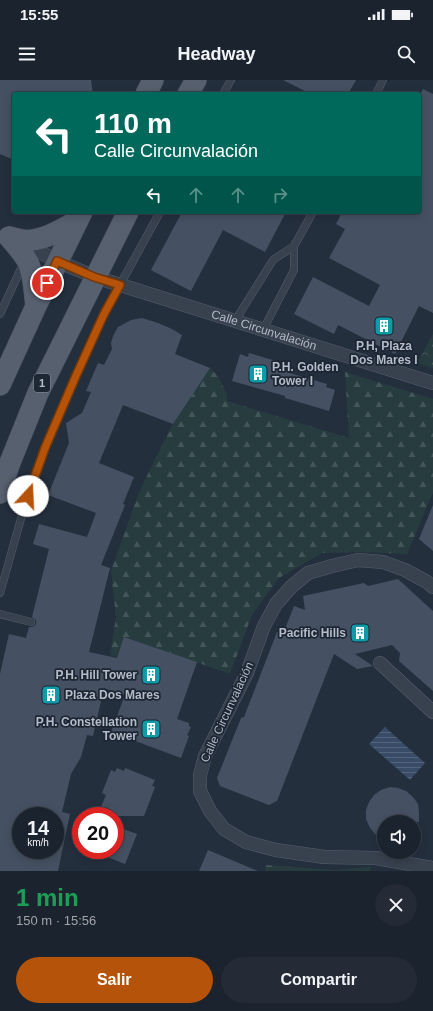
<!DOCTYPE html>
<html lang="es">
<head>
<meta charset="utf-8">
<style>
  :root { --surface:#1b232e; --page:#242b36; --text:#f1f3f6; --muted:#a0a4aa; --line:#39404a; --accent:#b45309 }
  body { margin:0; font-family:Arial,sans-serif; background:var(--page); color:var(--text); height:100vh; display:flex; flex-direction:column; font-size:15px; white-space:nowrap }
  * { box-sizing:border-box; margin:0 }
  p { font-size:13px; color:var(--muted) }
  .icon { flex:none; width:22px; height:22px; fill:none; stroke:currentColor; stroke-width:2; stroke-linecap:round; stroke-linejoin:round }
  .map { position:relative; height:791px; overflow:hidden }
  .drawer { display:flex; flex-direction:column; background:var(--surface); flex:1 }
  .drawer>* { flex:none }
  .banner { position:absolute; left:12px; top:12px; width:409px; height:122px; border-radius:4px; box-shadow:0 2px 10px #0003,0 0 0 1px var(--line); background:#00695c; color:#fff; overflow:hidden }
  .buttons { position:absolute; left:377px; top:735px; display:grid; gap:8px }
  .buttons a { display:grid; place-items:center; width:44px; height:44px; border-radius:50%; background:var(--surface); box-shadow:0 2px 10px #0003,0 0 0 1px var(--line); font-size:20px }
  .speed { position:absolute; left:12px; top:727px; display:flex; gap:8px; font-size:20px; font-weight:700; text-align:center }
  .speed>* { display:grid; place-content:center; width:52px; height:52px; border-radius:50%; background:var(--surface); box-shadow:0 2px 10px #0003,0 0 0 1px var(--line); line-height:1 }
  .speed small { font-size:10px; font-weight:400 }
  .speed .limit { border:6px solid #d22; background:#fff; color:#111 }
  .pin { position:absolute; display:grid; place-items:center; width:34px; height:34px; color:#fff; margin:-17px; border:2px solid #fff; border-radius:50%; box-shadow:0 1px 4px #0007 }
  .me { position:absolute; width:44px; margin:-22px; rotate:20deg; stroke-linejoin:round; filter:drop-shadow(0 0 3px #0008) }
  .turn { display:flex; align-items:center; gap:14px; height:84px; padding:0 16px; font-size:18px }
  .turn .icon { width:52px; height:52px; stroke-width:2.5 }
  .turn b { display:block; font-size:28px; line-height:34px }
  .lanes { display:flex; align-items:center; height:38px; padding:0 16px; background:#0003; justify-content:center; gap:20px; direction:ltr }
  .lanes .off { opacity:.35 }
  .round { display:grid; place-items:center; flex:none; width:42px; height:42px; border-radius:21px; background:var(--page) }
  .head { display:flex; align-items:center; justify-content:space-between; height:68px; padding:0 16px }
  h1 { font-size:24px; font-weight:600; line-height:30px; color:#1e9e55 }
  .cta { display:flex; gap:8px; margin-top:auto; padding:8px 16px }
  .cta a { flex:1; height:46px; border-radius:24px; background:var(--accent); color:#fff; font-size:16px; font-weight:600; line-height:46px; text-align:center }
  .cta a+a { background:var(--page); color:var(--text) }
  .status { display:flex; justify-content:space-between; align-items:center; height:28px; padding:0 20px; background:var(--surface); direction:ltr }
  .status svg { height:11px; fill:currentColor }
  header { display:flex; justify-content:space-between; align-items:center; height:52px; padding:0 16px; background:var(--surface); font-size:18px; font-weight:600 }
  .map>svg:first-child { display:block }
</style>
</head>
<body>
<div class="status"><b>15:55</b><svg viewBox="0 0 49 12"><path d="M0 12V9h3v3zM5 12V6h3v6zM10 12V3h3v9zM15 12V0h3v12zM26 1h20v11H26zM47 4h2v5h-2z"/></svg></div>
<header><svg class="icon" aria-label="menu" viewBox="0 0 24 24"><path d="M4 6h16M4 12h16M4 18h16"/></svg>Headway<svg class="icon" aria-label="search" viewBox="0 0 24 24"><circle cx="10" cy="10" r="6"/><path d="M15 15l6 6"/></svg></header>
<div class="map">
<svg width="433" height="791" viewBox="0 0 433 791">
  <defs>
    <pattern id="forest-firs" width="22" height="20" patternUnits="userSpaceOnUse"><rect width="22" height="20" fill="#263c3f"/><path d="M5 1l3.5 6h-7zM16 11l3.5 6h-7z" fill="#435659"/></pattern>
    <pattern id="park-crowns" width="20" height="18" patternUnits="userSpaceOnUse"><rect width="20" height="18" fill="#263c3f"/><path d="M2 6a3 3 0 1 1 6 0M12 15a3 3 0 1 1 6 0" fill="none" stroke="#435659"/></pattern>
    <pattern id="water-rules" width="6" height="5" patternUnits="userSpaceOnUse"><rect width="6" height="5" fill="#394c67"/><path d="M0 2.5h6" fill="none" stroke="#53647b"/></pattern>
  </defs>
  <rect width="100%" height="100%" fill="#242f3e"/>
  <!-- forest -->
  <path fill="url(#forest-firs)" d="M210,287L219,298L227,315V321L349,358L345,292L433,319V412L407,474L363,472L322,473L279,498L252,535L230,594L125,557L117,577L110,575L116,537L111,491L138,415L155,379L173,344Z
    M266,785L335,790L371,787L370,791H265Z"/>
  <!-- park -->
  <path fill="url(#park-crowns)" d="M433,254V288L417,283Z"/>
  <!-- water -->
  <path fill="url(#water-rules)" d="M385,647L425,683L410,700L369,664Z"/>
  <!-- building -->
  <path fill="#455162" fill-rule="evenodd" d="M0,0H91L93,14H14V80L0,74Z
    M283,0H356L348,14H311Z
    M423,9L433,14V233L419,226L395,274L338,245L334,254L294,234L313,197L369,226L380,205L329,178L345,149L336,144L342,132H419V16Z
    M182,132H286L265,172L223,150L191,211L151,190Z
    M142,238L158,243L172,249L182,255L175,274L210,288L173,344L123,325L99,383L134,397L123,424L125,425L101,485L110,488L89,572L117,578L124,557L197,582L177,639L189,643V646L191,647L187,655L189,656L181,678L111,652L125,615L104,608L93,656L87,655L81,677L71,694L62,732L70,734L58,791H0V594L9,554L26,558L29,547H33L36,544V540L32,537L49,469L33,464L39,444L87,457L96,433L48,415L69,363L66,343L82,333L91,312L86,311L98,283L104,285L112,269L111,263L113,256L118,247L131,240ZM21,736H55V770H21Z
    M249,273L276,281L275,284L284,287L283,291L327,304L326,307L335,310L329,331L285,318V316L232,301L240,274L248,277Z
    M433,425V471L419,459Z
    M398,499L433,531V611L399,581L400,573L392,565L355,574L373,586L357,589L334,574L277,721L269,725L220,706L217,698L241,638L244,637L277,552L283,554L294,526L305,530L303,516L364,503L368,506Z
    M117,688L124,691L125,688L155,700L152,706L155,707L144,736H97L106,715L102,713L111,690L115,692Z
    M390,707L398,708L406,711L413,717L418,724L419,733V742H384V764L370,748L366,739V730L369,722L374,715L381,710Z
    M115,746L137,754L125,784L92,771L115,770Z
    M208,770L258,791H199Z"/>
  <g fill="none" stroke-linecap="round" stroke-linejoin="round">
    <defs>
      <path id="service" d="M223,14L231,0
        M376,14L383,0
        M0,234L24,182
        M235,241L273,180L294,166
        M263,250L294,190V166L313,132
        M0,513L24,428L45,368L75,298L104,234L160,132
        M0,534L31,542"/>
      <g id="minor">
        <path id="s1" d="M21,162L57,181L95,197L433,303"/>
        <path d="M433,507L427,502L405,490L383,482L358,480L332,486L308,493L291,507L276,524L264,546L247,593L205,676L200,695V711L210,731L224,749L246,762L276,770L324,777L376,778L433,788"/>
        <path d="M380,583L433,632"/>
      </g>
      <path id="primary" d="M146,14L153,0
        M188,14L196,0
        M9,157C16,165 23,173 28,182C34,195 34,212 36,226
        M9,157C13,158 17,159 21,160C41,163 60,150 77,141
        M0,305L36,226L82,132
        M0,413L9,385L38,313L128,132"/>
    </defs>
    <!-- service casing -->
    <use href="#service" stroke="#565f6c" stroke-width="8"/>
    <!-- minor casing -->
    <use href="#minor" stroke="#565f6c" stroke-width="14"/>
    <!-- primary casing -->
    <use href="#primary" stroke="#414a57" stroke-width="22"/>
    <!-- service -->
    <use href="#service" stroke="#38414e" stroke-width="7"/>
    <!-- minor -->
    <use href="#minor" stroke="#38414e" stroke-width="13"/>
    <!-- primary -->
    <use href="#primary" stroke="#56606e" stroke-width="21"/>
  </g>
  <g fill="none" stroke-linecap="round" stroke-linejoin="round">
    <defs>
      <path id="route" d="M28,416L45,368L75,298L104,234L120,205L94,197L57,181L47,203"/>
    </defs>
    <!-- route casing -->
    <use href="#route" stroke="#753606" stroke-width="10"/>
    <!-- route -->
    <use href="#route" stroke="#b45309" stroke-width="7"/>
  </g>
  <!-- icons -->
  <defs>
    <symbol id="building-square" viewBox="-11 -11 22 22"><rect x="-9" y="-9" width="18" height="18" rx="4" fill="#0f9aa8" stroke="#1d2633"/><path d="M-4-6H4V6H1V3H-1V6H-4ZM-2.5-4.3h1.7v1.8h-1.7ZM.8-4.3h1.7v1.8H.8ZM-2.5-1h1.7V.8h-1.7ZM.8-1h1.7V.8H.8Z" fill="#fff"/></symbol>
  </defs>
  <g fill-rule="evenodd">
    <use href="#building-square" x="373" y="235" width="22" height="22"/>
    <use href="#building-square" x="247" y="283" width="22" height="22"/>
    <use href="#building-square" x="349" y="542" width="22" height="22"/>
    <use href="#building-square" x="140" y="584" width="22" height="22"/>
    <use href="#building-square" x="40" y="604" width="22" height="22"/>
    <use href="#building-square" x="140" y="638" width="22" height="22"/>
  </g>
  <g text-anchor="middle" stroke-width="3.5" stroke-linejoin="round" paint-order="stroke">
    <!-- shield labels -->
    <rect fill="#1d2633" stroke="#878f9c" stroke-width="1" x="34" y="294" width="16" height="18" rx="3"/>
    <g font-size="11" font-weight="bold" fill="#b4bcc9">
      <text x="42" y="307">1</text>
    </g>
    <!-- street labels -->
    <g font-size="12" fill="#b4bcc9" stroke="#1d2633">
      <text dy="4" stroke="none"><textPath href="#s1" startOffset="259">Calle Circunvalación</textPath></text>
      <text transform="translate(227 632) rotate(-65)" y="4">Calle Circunvalación</text>
    </g>
    <!-- poi labels -->
    <g font-size="12" font-weight="bold" fill="#b4bcc9" stroke="#1d2633" text-anchor="end">
      <text x="384" y="270" text-anchor="middle">P.H, Plaza<tspan x="384" dy="14">Dos Mares I</tspan></text>
      <text x="272" y="291" text-anchor="start">P.H. Golden<tspan x="272" dy="14">Tower I</tspan></text>
      <text x="346" y="557">Pacific Hills</text>
      <text x="137" y="599">P.H. Hill Tower</text>
      <text x="65" y="619" text-anchor="start">Plaza Dos Mares</text>
      <text x="137" y="646">P.H. Constellation<tspan x="137" dy="14">Tower</tspan></text>
    </g>
  </g>
</svg>
<div class="buttons">
<a><svg class="icon" aria-label="sound" viewBox="0 0 24 24"><path d="M4 9h4l5-4v14l-5-4H4zM17 9q2 3 0 6"/></svg></a>
</div>
<div class="speed"><div>14<small>km/h</small></div><div class="limit">20</div></div>
<div class="pin" style="left:47px;top:203px;background:#d93025"><svg class="icon" aria-label="arrive" viewBox="0 0 24 24"><path d="M6 21V4h12l-3 4 3 4H6"/></svg></div>
<svg class="me" style="left:28px;top:416px" viewBox="-20 -20 40 40"><circle r="19" fill="#fff"/><path d="M0-13L10 11 0 6-10 11z" fill="#b45309"/></svg>
<div class="banner">
<div class="turn"><svg class="icon" aria-label="left" viewBox="0 0 24 24"><path d="M17 20v-9H6M10 6l-5 5 5 5"/></svg><div><b>110 m</b>Calle Circunvalación</div></div>
<div class="lanes"><svg class="icon" aria-label="left" viewBox="0 0 24 24"><path d="M17 20v-9H6M10 6l-5 5 5 5"/></svg><svg class="icon off" aria-label="ahead" viewBox="0 0 24 24"><path d="M12 20V5M6 11l6-6 6 6"/></svg><svg class="icon off" aria-label="ahead" viewBox="0 0 24 24"><path d="M12 20V5M6 11l6-6 6 6"/></svg><svg class="icon off" aria-label="right" viewBox="0 0 24 24"><path d="M7 20v-9h11M14 6l5 5-5 5"/></svg></div>
</div>
</div>
<section class="drawer">
<div class="head"><div><h1>1 min</h1><p>150 m · 15:56</p></div><a class="round"><svg class="icon" aria-label="close" viewBox="0 0 24 24"><path d="M6 6l12 12M18 6L6 18"/></svg></a></div>
<div class="cta"><a>Salir</a><a>Compartir</a></div>
</section>
</body>
</html>
